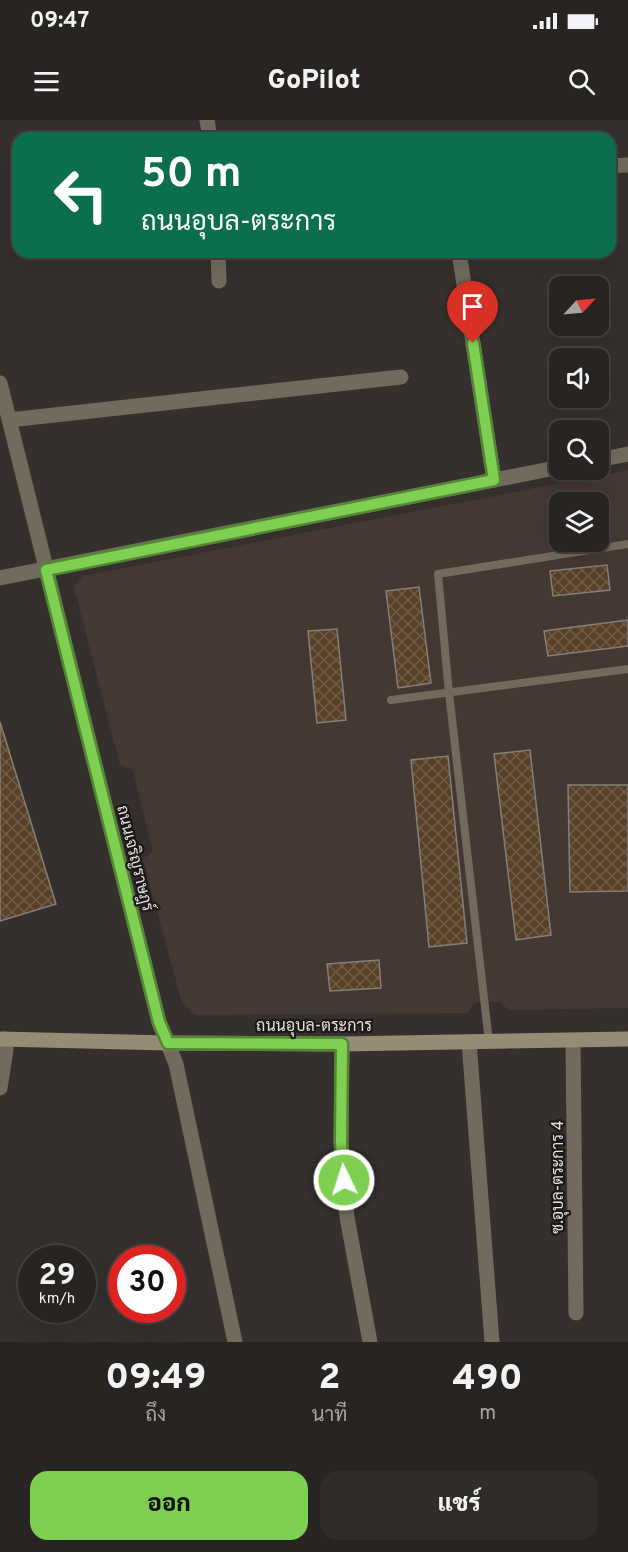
<!DOCTYPE html>
<html lang="th">
<head>
<meta charset="utf-8">
<style>
  :root { --surface:#282422; --page:#302c2a; --text:#f1f3f6; --muted:#a5a4a5; --line:#444140; --accent:#7fd052 }
  body { margin:0; font-family:Overpass,Sarabun,sans-serif; background:var(--page); color:var(--text); height:100vh; display:flex; flex-direction:column; font-size:22px; white-space:nowrap }
  * { box-sizing:border-box; margin:0 }
  p { font-size:20px; color:var(--muted) }
  .icon { flex:none; width:33px; height:33px; fill:none; stroke:currentColor; stroke-width:2; stroke-linecap:round; stroke-linejoin:round }
  .map { position:relative; height:1222px; overflow:hidden }
  .details { display:flex; flex-direction:column; background:var(--surface); flex:1 }
  .details>* { flex:none }
  .banner { position:absolute; left:12px; top:12px; width:604px; height:126px; border-radius:18px; box-shadow:0 6px 24px #0002,0 0 0 2px var(--line); background:#0b6e4f; color:#fff; overflow:hidden }
  .needle { width:39px; rotate:64deg }
  .fabs { position:absolute; left:549px; top:156px; display:grid; gap:12px }
  .fabs a { display:grid; place-items:center; width:60px; height:60px; border-radius:12px; background:var(--surface); box-shadow:0 6px 24px #0002,0 0 0 2px var(--line); font-size:30px }
  .speed { position:absolute; left:18px; top:1125px; display:flex; gap:12px; font-size:30px; font-weight:700; text-align:center }
  .speed>* { display:grid; place-content:center; width:78px; height:78px; border-radius:50%; background:var(--surface); box-shadow:0 6px 24px #0002,0 0 0 2px var(--line); line-height:1 }
  .speed small { font-size:15px; font-weight:400 }
  .speed .limit { border:9px solid #d22; background:#fff; color:#111 }
  .pin { position:absolute; display:grid; place-items:center; width:51px; height:51px; color:#fff; margin:-62px -26px; border-radius:50% 50% 50% 0; rotate:-45deg; box-shadow:0 0 6px #0007 }
  .pin .icon { rotate:45deg }
  .me { position:absolute; width:66px; margin:-33px; rotate:356deg; stroke-linejoin:round; filter:drop-shadow(0 0 4px #0008) }
  .turn { display:flex; align-items:center; gap:21px; height:126px; padding:0 30px; font-size:27px }
  .turn .icon { width:78px; height:78px; stroke-width:2.5 }
  .turn b { display:block; font-size:42px; line-height:51px }
  .eta { display:flex; justify-content:space-evenly; align-items:center; height:102px; text-align:center }
  .eta b { font-size:36px; font-weight:800; line-height:42px }
  .primary-button { display:flex; gap:12px; margin-top:auto; padding:12px 30px }
  .primary-button a { flex:1; height:69px; border-radius:18px; background:var(--accent); color:#111; font-size:24px; font-weight:800; line-height:69px; text-align:center }
  .primary-button a+a { background:var(--page); color:var(--text) }
  .status { display:flex; justify-content:space-between; align-items:center; height:42px; padding:0 30px; background:var(--surface); direction:ltr }
  .status svg { height:16px; fill:currentColor }
  header { display:flex; justify-content:space-between; align-items:center; height:78px; padding:0 30px; background:var(--surface); font-size:27px; font-weight:800 }
  .map>svg:first-child { display:block }
</style>
</head>
<body>
<div class="status"><b>09:47</b><svg viewBox="0 0 49 12"><path d="M0 12V9h3v3zM5 12V6h3v6zM10 12V3h3v9zM15 12V0h3v12zM26 1h20v11H26zM47 4h2v5h-2z"/></svg></div>
<header><svg class="icon" aria-label="menu" viewBox="0 0 24 24"><path d="M4 6h16M4 12h16M4 18h16"/></svg>GoPilot<svg class="icon" aria-label="search" viewBox="0 0 24 24"><circle cx="10" cy="10" r="6"/><path d="M15 15l6 6"/></svg></header>
<div class="map">
<svg width="628" height="1222" viewBox="0 0 628 1222">
  <defs>
    <pattern id="building-cross-hatch" width="8" height="8" patternUnits="userSpaceOnUse" patternTransform="scale(1.5)"><rect width="8" height="8" fill="#594128"/><path d="M0 0l8 8M0 8l8-8" fill="none" stroke="#715c47"/></pattern>
  </defs>
  <rect width="100%" height="100%" fill="#35302e"/>
  <!-- built -->
  <path fill="#443833" fill-rule="evenodd" d="M628,350V888L508,890L501,882H485L474,883L468,893L195,895L182,883L143,739L153,731L133,650L120,645L74,467L83,456ZM560,382H598V422H560Z"/>
  <!-- building -->
  <path fill="url(#building-cross-hatch)" stroke="#837f7a" stroke-width="1.5" d="M607,445L610,470L553,476L550,451Z
    M419,467L431,563L398,568L386,471Z
    M628,500V526L548,536L544,511Z
    M337,509L346,600L317,603L308,511Z
    M0,602L56,784L0,801Z
    M530,630L551,815L516,820L494,634Z
    M448,636L467,823L429,827L411,640Z
    M568,665H628V771L570,772Z
    M379,840L381,868L330,871L327,844Z"/>
  <g fill="none" stroke-linecap="round" stroke-linejoin="round">
    <!-- lane -->
    <path stroke="#726b5d" stroke-width="8" d="M391,580L628,549
      M489,922L449,573L438,454L628,424"/>
    <!-- street -->
    <path stroke="#726b5d" stroke-width="15" d="M207,0L210,18
      M610,46L628,45
      M218,132L219,161
      M459,132L494,360
      M0,263L159,902L176,944L235,1222
      M9,300L401,257
      M598,340L628,334
      M0,458L560,347
      M573,921L576,1193
      M469,922L492,1222
      M342,924L341,1022L347,1097L370,1222
      M0,968L6,930L5,919"/>
    <!-- secondary -->
    <path stroke="#968b75" stroke-width="15" d="M0,919L168,923L342,924L628,919"/>
  </g>
  <g fill="none" stroke-linecap="round" stroke-linejoin="round">
    <defs>
      <path id="route" d="M344,1060L341,1022L342,924L168,923L159,902L46,450L494,360L473,223"/>
    </defs>
    <!-- route casing -->
    <use href="#route" stroke="#538735" stroke-width="15"/>
    <!-- route -->
    <use href="#route" stroke="#7fd052" stroke-width="10"/>
  </g>
  <g text-anchor="middle" stroke-width="4.5" stroke-linejoin="round" paint-order="stroke">
    <!-- street labels -->
    <g font-size="16" fill="#e4e1df" stroke="#1b1817">
      <text transform="translate(136 738) rotate(76)" y="6">ถนนเจริญราษฎร์</text>
      <text x="314" y="911">ถนนอุบล-ตระการ</text>
      <text transform="translate(557 1057) rotate(-90)" y="6">ซ.อุบล-ตระการ 4</text>
    </g>
  </g>
</svg>
<div class="fabs">
<a><svg class="needle" viewBox="-14 -14 28 28"><path d="M0-13l5 13h-10z" fill="#e53935"/><path d="M0 13l5-13h-10z" fill="#a5a4a5"/></svg></a>
<a><svg class="icon" aria-label="sound" viewBox="0 0 24 24"><path d="M4 9h4l5-4v14l-5-4H4zM17 9q2 3 0 6"/></svg></a>
<a><svg class="icon" aria-label="search" viewBox="0 0 24 24"><circle cx="10" cy="10" r="6"/><path d="M15 15l6 6"/></svg></a>
<a><svg class="icon" aria-label="layers" viewBox="0 0 24 24"><path d="M12 4l9 5-9 5-9-5zM3 14l9 5 9-5"/></svg></a>
</div>
<div class="speed"><div>29<small>km/h</small></div><div class="limit">30</div></div>
<div class="pin" style="left:473px;top:223px;background:#d93025"><svg class="icon" aria-label="arrive" viewBox="0 0 24 24"><path d="M6 21V4h12l-3 4 3 4H6"/></svg></div>
<svg class="me" style="left:344px;top:1060px" viewBox="-20 -20 40 40"><circle r="17" fill="#7fd052" stroke="#fff" stroke-width="3"/><path d="M0-11L8 9 0 5-8 9z" fill="#fff"/></svg>
<div class="banner">
<div class="turn"><svg class="icon" aria-label="left" viewBox="0 0 24 24"><path d="M17 20v-9H6M10 6l-5 5 5 5"/></svg><div><b>50 m</b>ถนนอุบล-ตระการ</div></div>
</div>
</div>
<section class="details">
<div class="eta">
<div><b>09:49</b><p>ถึง</p></div>
<div><b>2</b><p>นาที</p></div>
<div><b>490</b><p>m</p></div>
</div>
<div class="primary-button"><a>ออก</a><a>แชร์</a></div>
</section>
</body>
</html>
